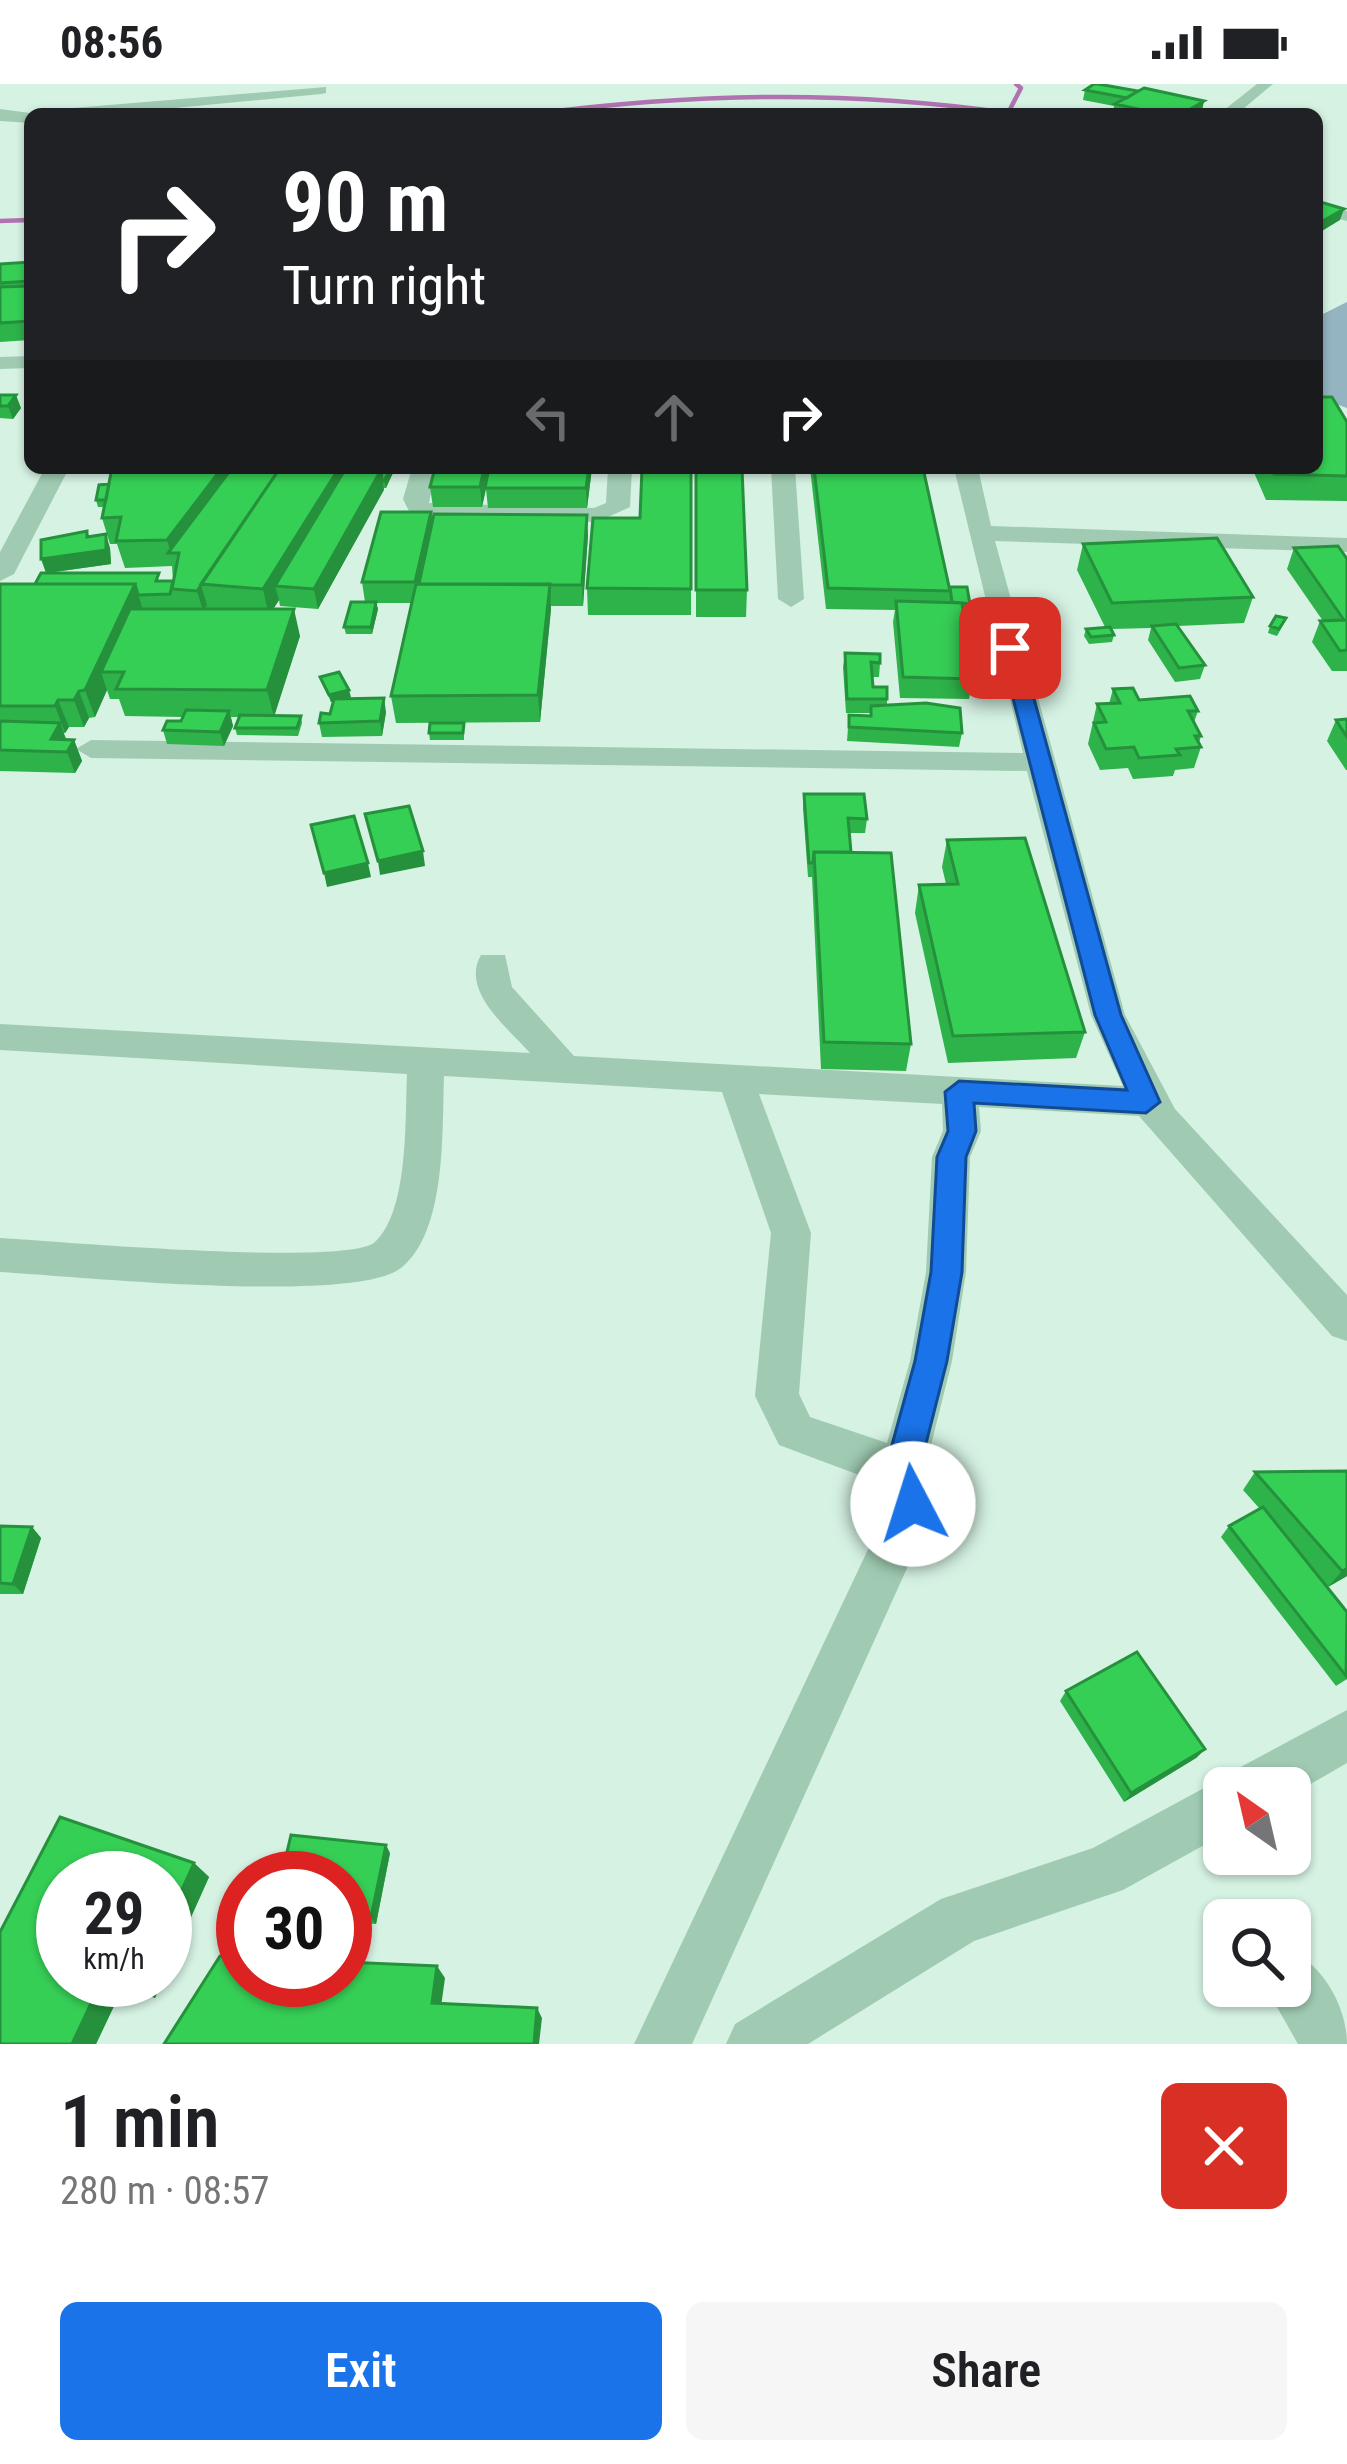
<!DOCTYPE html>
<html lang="en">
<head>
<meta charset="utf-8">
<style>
  :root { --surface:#fff; --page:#f6f6f6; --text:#202124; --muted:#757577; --accent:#1a73e8 }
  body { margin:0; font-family:"Roboto Condensed",sans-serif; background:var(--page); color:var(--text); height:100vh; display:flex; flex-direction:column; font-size:45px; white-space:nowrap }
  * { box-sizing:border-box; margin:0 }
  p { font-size:39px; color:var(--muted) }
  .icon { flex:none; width:66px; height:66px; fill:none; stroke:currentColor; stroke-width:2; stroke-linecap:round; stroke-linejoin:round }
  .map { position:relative; height:1960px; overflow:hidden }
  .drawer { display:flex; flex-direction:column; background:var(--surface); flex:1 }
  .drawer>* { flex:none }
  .top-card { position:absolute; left:24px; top:24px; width:1299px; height:366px; border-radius:18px; box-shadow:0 3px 9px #0004; background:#202124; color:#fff; overflow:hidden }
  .needle { width:78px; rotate:326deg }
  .fabs { position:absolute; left:1203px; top:1683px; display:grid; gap:24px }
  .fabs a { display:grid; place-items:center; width:108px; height:108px; border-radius:18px; background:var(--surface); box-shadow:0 3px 9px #0004; font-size:60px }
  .speed { position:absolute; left:36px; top:1767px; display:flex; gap:24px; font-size:60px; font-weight:700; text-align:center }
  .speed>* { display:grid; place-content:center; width:156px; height:156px; border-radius:50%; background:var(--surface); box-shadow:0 3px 9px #0004; line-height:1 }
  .speed small { font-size:30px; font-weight:400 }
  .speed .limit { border:18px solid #d22; background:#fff; color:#111 }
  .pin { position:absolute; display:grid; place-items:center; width:102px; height:102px; color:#fff; margin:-51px; border-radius:24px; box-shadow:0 6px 18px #0006 }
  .me { position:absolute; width:132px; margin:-66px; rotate:355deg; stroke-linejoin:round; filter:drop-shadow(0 0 9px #0008) }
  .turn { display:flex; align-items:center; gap:42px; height:252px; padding:0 60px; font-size:54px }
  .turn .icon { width:156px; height:156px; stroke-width:2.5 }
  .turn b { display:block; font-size:84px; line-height:102px }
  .lanes { display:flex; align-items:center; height:114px; padding:0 60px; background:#0003; justify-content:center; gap:60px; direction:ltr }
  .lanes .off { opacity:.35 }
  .round { display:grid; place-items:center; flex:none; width:126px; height:126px; border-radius:18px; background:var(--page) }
  .headline { display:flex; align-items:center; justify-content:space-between; height:204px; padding:0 60px }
  h1 { font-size:72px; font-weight:600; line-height:90px }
  .cta { display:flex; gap:24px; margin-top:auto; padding:24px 60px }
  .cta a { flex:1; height:138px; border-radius:18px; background:var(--accent); color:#fff; font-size:48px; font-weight:600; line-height:138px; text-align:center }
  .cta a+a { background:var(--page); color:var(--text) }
  .status { display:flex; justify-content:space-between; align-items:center; height:84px; padding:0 60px; background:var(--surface); direction:ltr }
  .status svg { height:33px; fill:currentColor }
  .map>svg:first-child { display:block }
</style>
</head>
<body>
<div class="status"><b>08:56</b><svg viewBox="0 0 49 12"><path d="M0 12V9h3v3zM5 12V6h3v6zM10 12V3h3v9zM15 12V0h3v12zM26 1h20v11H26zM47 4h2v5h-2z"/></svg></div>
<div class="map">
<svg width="1347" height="1960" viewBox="0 0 1347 1960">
  <rect width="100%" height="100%" fill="#d5f2e3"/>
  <!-- green -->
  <path fill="#94b4c2" d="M1347,218V324L1317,313V233Z"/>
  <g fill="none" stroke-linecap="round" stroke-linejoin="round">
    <!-- stream -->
    <path stroke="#b172b1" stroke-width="4.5" d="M533,30C693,9 848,6 1008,29L1021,4L1016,0
      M0,137L30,136"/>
    <!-- minor -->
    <path fill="#a0cbb2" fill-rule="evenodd" d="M1257,0H1273L1237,30H1219Z
      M326,3V9L321,10L112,30H54L62,25Z
      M0,25L30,29L33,30L30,39L0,37Z
      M1317,119L1347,127V137L1317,129Z
      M30,272V284L0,285V273Z
      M45,384H69L14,490L0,497V468Z
      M412,384H436L429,419L594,424L606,419L608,384H632L630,423L597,438L420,433L411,431L403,415Z
      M771,384H795L804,515L791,523L778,515Z
      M954,384H978L991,442L1347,454V468L995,457L1125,931L1175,1025L1347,1211V1257L1332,1252L1139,1032L979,1023L981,1047L970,1073L966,1188L952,1277L924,1389L936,1420L692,1960H634L890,1419L867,1394L779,1361L755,1312L771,1149L722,1008L444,992C442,1045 447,1148 401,1184C354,1221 72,1192 0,1188V1154C54,1157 348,1183 375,1158C409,1127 405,1034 407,990L0,966V940L530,969C508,944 460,907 481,871H505L512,903L574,972L1123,1002L1091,931L1027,687L91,674L76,665L91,656L1023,669ZM759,1010L942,1020L943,1047L932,1073L926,1188L910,1277L887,1359L810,1333L799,1310L811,1149Z
      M1347,1626V1679L1290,1712V1704H1224V1750L1123,1806L974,1857L808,1960H726L735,1940L941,1815L1093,1764L1206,1703L1224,1695L1230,1697L1235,1686Z
      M1290,1867C1324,1881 1347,1924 1347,1960H1298L1265,1902H1290Z"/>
  </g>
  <!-- wall -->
  <path fill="#2eb24a" d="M1085,6L1138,7L1204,17L1201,30H1113L1114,22L1083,16Z
    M30,178V256L0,258V180Z
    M0,311L21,324L13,335L0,334Z
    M1347,338V417L1266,416L1252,384H1317Z
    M112,384H396L393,385L386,404H384L318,525L280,522L279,516L273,525L300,552L274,631L301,632L302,639L298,652L237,651L235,644L239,633H231L233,642L224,662L167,660L163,646L181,637L183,633L125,632L119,615H110L107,606L95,633L89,634L84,643H69L65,649H63L66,655L74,656L82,677L75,689L0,687V500H35L87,447L89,452L110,464L111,480L48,489L173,497L172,482L125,484L117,460H110L102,434L104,423H98L96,416L109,400Z
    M435,384H592L587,424H488L486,405L482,423H433L430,403Z
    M691,384V531H588L587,504L640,434Z
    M696,384L747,506L746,533H696Z
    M810,384H923L950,505L970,520L969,527H963L973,595L969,615L900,614L893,538L895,526L826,525Z
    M431,428L432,439L588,451L583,522H551L540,638L396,639L391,612L412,519H376L378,525L372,550H346L344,543L365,518L362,498Z
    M1083,460L1253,513L1244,539L1178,542L1205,581L1200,595L1175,598L1148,556L1151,544L1111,545L1114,551L1112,558L1089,560L1084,552L1086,545L1105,543L1077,486Z
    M1294,464L1347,475V587H1332L1312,558L1320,537H1323L1287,485Z
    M1283,541L1277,552L1268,549L1270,542Z
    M845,569L880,579L879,593H872L873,603L887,615V621L962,649L959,663L847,657L849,631L870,632V629H846L843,583Z
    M320,593L351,613L347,614L386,628L382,652L322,653L319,639L330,630L333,618H331Z
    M1113,605L1139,616L1198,627L1194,638L1201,652L1199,659L1201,663L1194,684L1175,686L1173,692L1133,695L1128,684L1100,686L1088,660L1097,620H1109Z
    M1347,635V686H1346L1327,657L1336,636Z
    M464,639V656H430L429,649Z
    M804,710L867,735L865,749H849L851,768L911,960L906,987L821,985L812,793H808L803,724Z
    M947,756L1085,948L1076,974L948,979L915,829L919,801L946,800L942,783Z
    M1347,1387V1492L1328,1503L1347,1595L1336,1602L1221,1453L1229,1442L1260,1425L1243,1406L1255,1388Z
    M0,1442L32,1443L41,1454L23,1510H0Z
    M1066,1607L1205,1665L1196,1674L1124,1718L1060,1617Z
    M60,1733L194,1779L209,1793L165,1891V1794H63V1896H163L155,1914L123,1903L96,1960H0V1848Z
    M390,1769L376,1840L345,1837V1794Z"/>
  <!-- shaded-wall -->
  <path fill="#26913c" d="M1204,17L1201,30H1182Z
    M1344,125L1340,136L1317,150L1319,139Z
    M16,311L21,324L13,335L8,322Z
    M222,384H235L179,469H171L167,456Z
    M339,384H343L347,405L275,502L279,516L269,532L263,505Z
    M391,384H393L394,387L386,404L384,397Z
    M484,384H490L482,423L480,403Z
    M589,384H592L587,424L586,404Z
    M381,386L384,406L318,525L314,505Z
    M431,428L434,448L418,518L415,498Z
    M587,431L588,451L583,522L582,501Z
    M106,450L110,464L111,480L46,489L41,475Z
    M135,500L143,526L101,588L107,606L95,633L85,606Z
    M550,500L551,526L540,638L538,611Z
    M201,501L207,521L203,527L197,507Z
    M376,518L378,525L372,550L371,543Z
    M294,525L300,552L274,633L267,606Z
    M349,606L351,613L331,618L329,611Z
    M79,607L89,634L84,643L74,616Z
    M384,614L386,628L382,652L380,637Z
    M58,616L69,643L65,649L55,622Z
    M229,627L233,642L224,662L220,648Z
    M60,639L68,660L51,655Z
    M74,656L82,677L75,689L67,668Z
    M423,767L425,782L380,791L378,777Z
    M368,779L371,793L327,803L324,789Z
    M32,1443L41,1454L23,1510L13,1500Z
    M1347,1485V1492L1328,1503L1342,1487Z
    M1205,1665L1196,1674L1124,1718L1131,1709Z
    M386,1761L390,1769L376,1840L371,1833Z
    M194,1779L209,1793L165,1891V1843Z
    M437,1882L445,1894L440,1930L432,1919Z
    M102,1896H112L123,1903L96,1960H72Z
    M140,1896H163L155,1914L137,1903Z
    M537,1924L542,1934L539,1960H534Z"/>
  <!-- building -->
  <path fill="#36cf56" stroke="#26913c" stroke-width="3" d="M1094,0H1098L1138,7L1127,14L1085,6Z
    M1144,4L1204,17L1182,30H1160L1115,20Z
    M1317,117L1344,125L1319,139L1317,138Z
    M30,178V197L0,199V180Z
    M30,202V237L0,239V203Z
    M0,311H16L8,322H0Z
    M1317,313H1332L1347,338V392L1274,390L1271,384H1317Z
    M112,384H222L167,456L116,457L121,433L102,434Z
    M232,384H280L197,507L172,505L179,469H168Z
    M280,384H339L263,505L201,500Z
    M346,384L381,386L314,505L275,502Z
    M353,384H391L384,397H382L381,386Z
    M435,384H484L480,403H430Z
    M489,384H589L586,404H485Z
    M642,384H691V505L587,504L593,434H640Z
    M696,384H742L747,506H696Z
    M814,384H923L950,507L828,504Z
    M109,400L106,416H96L99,401Z
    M381,428H431L415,498H362Z
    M434,430L587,431L582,501L419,500Z
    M87,447V453L106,450V466L41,475V456Z
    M1217,454L1253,513L1112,519L1083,460Z
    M1338,462L1347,475V566L1340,567L1320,537L1344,536L1294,464Z
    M41,489H159L156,497H173L170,510L138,511L135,500H35Z
    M0,500H135L85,606L79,607L74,616H58L55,622H0Z
    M416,500H550L538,611L391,612Z
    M950,503H967L970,520L952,518Z
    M896,517L962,519L973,595L903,593Z
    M351,518H376L371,543H344Z
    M130,525H294L267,606L116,605L124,588H101Z
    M1276,532L1286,534L1279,545L1270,542Z
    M1176,540L1205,581L1179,584L1152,542Z
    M1110,543L1114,551L1091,553L1086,545Z
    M845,569L880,570V579L871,578L873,603H887V615H847Z
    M339,588L349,606L329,611L320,593Z
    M1133,604L1139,616L1190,612L1198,627H1188L1201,652H1195L1201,663L1176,665L1180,671L1139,674L1134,663L1106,665L1094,639L1106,638L1097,620L1120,619L1113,605Z
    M384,614L380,637L319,639L321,629L330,630L334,615Z
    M926,619L960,624L962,649L849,643V631L871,632V622Z
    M186,626L229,627L220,648L163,646L167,637H181Z
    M240,631L301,632L297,644H235Z
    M1347,635V653L1336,636Z
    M0,637L60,639L51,655L74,656L67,668L0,666Z
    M430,639H464L463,649H429Z
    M804,710H864L867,735L848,734L851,768H814L813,779H809Z
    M409,722L423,767L378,777L365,730Z
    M354,732L368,779L324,789L311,741Z
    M1025,754L1085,948L953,952L919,801L958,800L947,756Z
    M814,768L891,769L911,960L824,958Z
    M1347,1387V1485L1342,1487L1255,1388Z
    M1263,1423L1347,1528L1346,1592L1229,1442Z
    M0,1442L32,1443L13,1500L0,1499Z
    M1137,1568L1205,1665L1131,1709L1066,1607Z
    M60,1733L194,1779L165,1843V1794H63V1896H102L72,1960H0V1848Z
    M291,1751L386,1761L371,1833L345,1830V1794H281Z
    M220,1872L243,1873V1896H345V1878L437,1882L432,1919L537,1924L534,1960H164Z
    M117,1896H140L137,1903Z"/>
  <!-- route -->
  <path fill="#1a73e8" stroke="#114b97" stroke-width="3" d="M1010,558L1020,564L1121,931L1160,1018L1146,1029L974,1019L976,1047L966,1073L962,1188L947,1277L919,1387L930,1420L925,1431L913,1436L901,1431L884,1390L915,1277L931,1188L937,1073L948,1047L945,1008L959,997L1127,1006L1095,931L1000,564Z"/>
</svg>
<div class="fabs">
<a><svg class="needle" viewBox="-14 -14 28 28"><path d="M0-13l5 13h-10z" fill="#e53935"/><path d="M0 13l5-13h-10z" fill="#757577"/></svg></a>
<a><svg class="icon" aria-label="search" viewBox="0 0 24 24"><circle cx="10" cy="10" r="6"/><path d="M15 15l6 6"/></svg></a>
</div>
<div class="speed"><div>29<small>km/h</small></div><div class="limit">30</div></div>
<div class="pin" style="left:1010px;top:564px;background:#d93025"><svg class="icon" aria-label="arrive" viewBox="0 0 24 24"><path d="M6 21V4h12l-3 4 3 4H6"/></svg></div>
<svg class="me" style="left:913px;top:1420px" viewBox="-20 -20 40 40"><circle r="19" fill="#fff"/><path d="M0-13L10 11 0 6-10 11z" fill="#1a73e8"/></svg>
<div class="top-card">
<div class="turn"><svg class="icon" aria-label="right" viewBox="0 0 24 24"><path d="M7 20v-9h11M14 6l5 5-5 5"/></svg><div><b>90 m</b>Turn right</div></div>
<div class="lanes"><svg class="icon off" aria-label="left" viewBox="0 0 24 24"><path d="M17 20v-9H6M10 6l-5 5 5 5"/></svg><svg class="icon off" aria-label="ahead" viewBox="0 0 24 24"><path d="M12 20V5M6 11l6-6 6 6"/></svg><svg class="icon" aria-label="right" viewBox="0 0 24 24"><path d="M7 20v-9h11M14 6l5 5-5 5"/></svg></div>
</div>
</div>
<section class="drawer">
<div class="headline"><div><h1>1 min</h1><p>280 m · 08:57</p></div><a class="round" style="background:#d93025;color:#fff"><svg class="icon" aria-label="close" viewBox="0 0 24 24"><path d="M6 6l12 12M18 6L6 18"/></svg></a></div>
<div class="cta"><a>Exit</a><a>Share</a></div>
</section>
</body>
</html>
